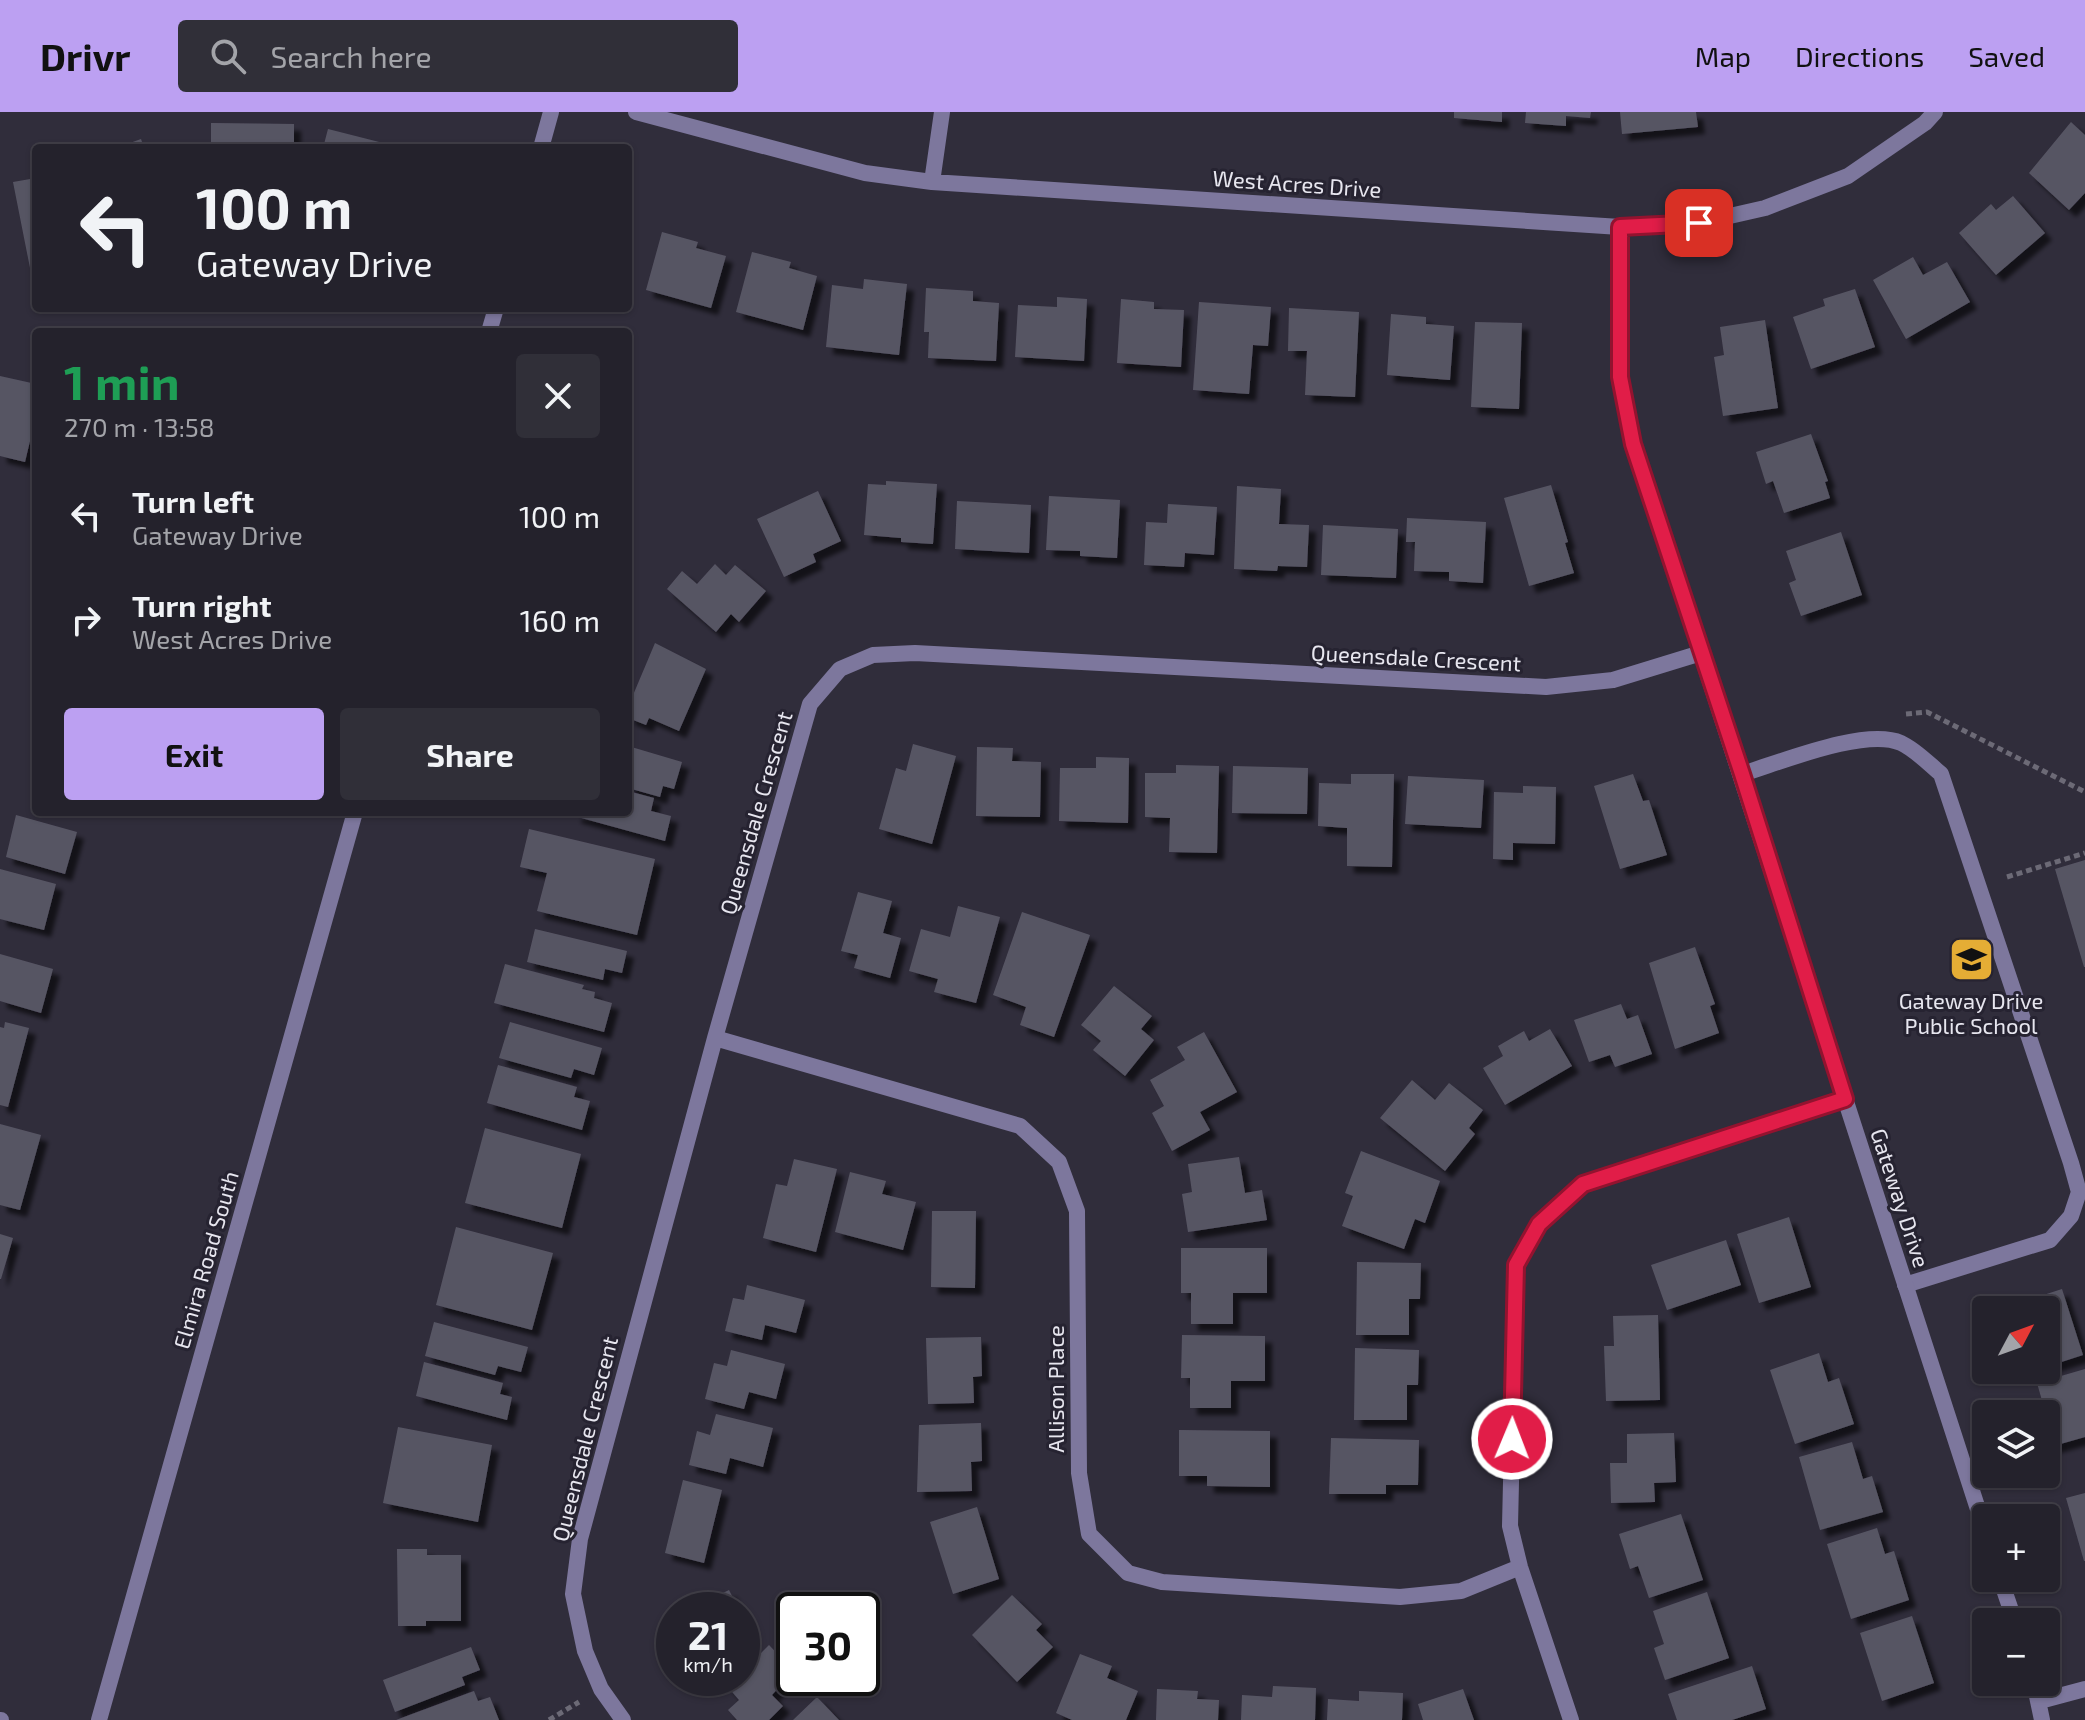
<!DOCTYPE html>
<html lang="en">
<head>
<meta charset="utf-8">
<style>
  :root { --surface:#24222c; --page:#302f38; --text:#f1f3f6; --muted:#a3a4a9; --line:#413f48; --accent:#bca0f2 }
  body { margin:0; font-family:"Exo 2",sans-serif; background:var(--page); color:var(--text); height:100vh; display:flex; flex-direction:column; font-size:30px; white-space:nowrap }
  * { box-sizing:border-box; margin:0 }
  p { font-size:26px; color:var(--muted) }
  .icon { flex:none; width:44px; height:44px; fill:none; stroke:currentColor; stroke-width:2; stroke-linecap:round; stroke-linejoin:round }
  .map { position:relative; flex:1; overflow:hidden }
  .sheet { position:absolute; left:32px; top:216px; width:600px; height:488px; display:flex; flex-direction:column; background:var(--surface); border-radius:8px; box-shadow:0 2px 6px #0004,0 0 0 2px var(--line) }
  .sheet>* { flex:none }
  .hud { position:absolute; left:32px; top:32px; width:600px; height:168px; border-radius:8px; box-shadow:0 2px 6px #0004,0 0 0 2px var(--line); background:#24222c; color:var(--text); overflow:hidden }
  .needle { width:52px; rotate:49deg }
  .tools { position:absolute; left:1972px; top:1184px; display:grid; gap:16px }
  .tools a { display:grid; place-items:center; width:88px; height:88px; border-radius:8px; background:var(--surface); box-shadow:0 2px 6px #0004,0 0 0 2px var(--line); font-size:40px }
  .speed { position:absolute; left:656px; top:1480px; display:flex; gap:16px; font-size:40px; font-weight:700; text-align:center }
  .speed>* { display:grid; place-content:center; width:104px; height:104px; border-radius:50%; background:var(--surface); box-shadow:0 2px 6px #0004,0 0 0 2px var(--line); line-height:1 }
  .speed small { font-size:20px; font-weight:400 }
  .speed .limit { border:4px solid #111; border-radius:12px; background:#fff; color:#111 }
  .pin { position:absolute; display:grid; place-items:center; width:68px; height:68px; color:#fff; margin:-34px; border-radius:16px; box-shadow:0 4px 12px #0006 }
  .me { position:absolute; width:88px; margin:-44px; rotate:1deg; stroke-linejoin:round; filter:drop-shadow(0 0 6px #0008) }
  .turn { display:flex; align-items:center; gap:28px; height:168px; padding:0 32px; font-size:36px }
  .turn .icon { width:104px; height:104px; stroke-width:2.5 }
  .turn b { display:block; font-size:56px; line-height:68px }
  .round { display:grid; place-items:center; flex:none; width:84px; height:84px; border-radius:8px; background:var(--page) }
  .overview { display:flex; align-items:center; justify-content:space-between; height:136px; padding:0 32px }
  h1 { font-size:48px; font-weight:700; line-height:60px; color:#1e9e55 }
  .cta { display:flex; gap:16px; margin-top:auto; padding:16px 32px }
  .cta a { flex:1; height:92px; border-radius:8px; background:var(--accent); color:#111; font-size:32px; font-weight:700; line-height:92px; text-align:center }
  .cta a+a { background:var(--page); color:var(--text) }
  ul { padding:0; list-style:none }
  li { display:flex; align-items:center; gap:24px; height:104px; padding:0 32px }
  li div { flex:1 }
  li b { display:block; font-size:30px }
  li em { font-style:normal }
  header { display:flex; align-items:center; gap:48px; box-sizing:border-box; height:112px; padding:0 40px; background:var(--accent); color:#111 }
  header strong { font-size:38px }
  nav { display:flex; gap:44px; margin-inline-start:auto; font-size:28px }
  .search { width:560px; height:72px; background:var(--page); display:flex; align-items:center; gap:20px; box-sizing:border-box; padding:0 28px; border-radius:8px; color:var(--muted); font-size:30px }
  .map>svg:first-child { display:block }
</style>
</head>
<body>
<header>
<strong>Drivr</strong>
<div class="search"><svg class="icon" aria-label="search" viewBox="0 0 24 24"><circle cx="10" cy="10" r="6"/><path d="M15 15l6 6"/></svg>Search here</div>
<nav><a>Map</a><a>Directions</a><a>Saved</a></nav>
</header>
<div class="map">
<svg width="2085" height="1608" viewBox="0 0 2085 1608">
  <defs>
    <filter id="shadow"><feDropShadow dx="7" dy="7" stdDeviation="2" flood-color="#0009"/></filter>
  </defs>
  <rect width="100%" height="100%" fill="#302d3b"/>
  <!-- building -->
  <path fill="#575564" filter="url(#shadow)" d="M1454,0H1502V10L1454,6Z
    M1526,0H1591L1590,6L1566,4V14L1525,11Z
    M1620,0H1696L1698,15L1622,22Z
    M2071,10L2085,23V81L2069,98L2029,61Z
    M211,11L294,12V36H211Z
    M328,17L391,33L390,36H323Z
    M141,27L144,36H116Z
    M36,66V160L31,161L13,70Z
    M2013,84L2045,121L1996,163L1959,121L1991,92L1996,98Z
    M662,120L698,130L696,136L726,144L711,196L646,178Z
    M752,140L791,150L789,156L817,164L803,218L736,200Z
    M1913,145L1923,163L1947,150L1970,190L1906,227L1873,168Z
    M864,167L907,172L899,243L826,235L832,173L863,177Z
    M926,176L973,179V189L999,191L996,249L928,246L929,220H924Z
    M1855,177L1875,235L1811,257L1793,205L1825,194L1823,187Z
    M1057,185L1087,187L1084,249L1015,245L1018,193L1057,195Z
    M1121,187L1154,190V197L1184,198L1181,255L1117,251Z
    M1199,190L1271,195L1268,234L1253,233L1249,282L1193,278Z
    M1289,196L1359,200L1355,285L1305,283L1307,239H1288Z
    M1391,202L1426,205V212L1454,214L1450,268L1387,263Z
    M1765,208L1778,296L1723,304L1714,245L1724,243L1720,215Z
    M1475,210L1522,211L1519,297L1471,295Z
    M0,264L36,272V304L25,350L0,344Z
    M1811,322L1828,369L1825,370L1830,386L1784,401L1773,369L1766,372L1756,340Z
    M886,369L937,372L933,432L901,430V426L864,423L868,372L886,373Z
    M1551,373L1568,430L1565,431L1574,461L1529,474L1504,386Z
    M1237,374L1281,377L1279,412L1309,413L1307,455L1278,454L1277,459L1234,457Z
    M818,379L841,429L813,442L816,450L784,465L757,407Z
    M1049,384L1120,388L1117,446L1080,444V439L1046,438Z
    M957,389L1031,393L1029,441L955,437Z
    M1168,392L1217,395L1214,443L1185,441L1184,455L1144,453L1146,410L1167,411Z
    M1407,406L1486,410L1483,471L1449,469V460L1414,459L1415,430H1406Z
    M1323,413L1398,417L1396,466L1321,463Z
    M1841,420L1862,483L1801,504L1789,471L1796,468L1786,439Z
    M715,452L726,463L735,453L766,479L739,510L731,502L716,520L667,477L682,459L697,472Z
    M655,531L706,557L679,619L649,606L646,613L628,606V595Z
    M913,632L956,644L932,732L879,717L896,656L906,659Z
    M628,634L682,650L674,677L663,674L660,685L628,676Z
    M977,635L1013,636L1012,649L1041,650L1040,705L976,704Z
    M1096,645L1129,646L1128,711L1059,709L1060,656H1096Z
    M1176,653L1219,654L1217,741L1169,740L1170,706L1145,705V661H1176Z
    M1233,654L1308,656L1307,702L1232,701Z
    M1351,662H1394L1392,755L1347,754V716L1318,714L1319,671L1351,672Z
    M1633,662L1643,689L1649,688L1667,743L1620,757L1594,674Z
    M1408,664L1484,668L1481,716L1405,712Z
    M1523,674L1556,675L1555,732L1513,731V748L1493,747L1494,680L1523,681Z
    M628,679L654,686L651,699L671,704L665,729L574,704L575,700H628Z
    M16,703L77,720L65,762L6,745Z
    M529,717L655,747L637,823L537,799L547,761L520,755Z
    M2085,748V855H2084L2055,757Z
    M0,757L56,772L44,818L0,807Z
    M858,780L892,789L883,821L901,826L890,866L854,856L858,843L841,839Z
    M958,794L1000,805L976,891L934,880L938,867L909,859L921,817L950,825Z
    M1022,800L1090,823L1054,925L1020,913L1026,895L993,883Z
    M535,817L627,839L622,861L605,857L603,868L527,850Z
    M1695,835L1715,892L1710,894L1719,921L1675,937L1649,851Z
    M0,842L53,857L41,901L0,889Z
    M505,852L584,873L582,877L595,880L594,886L612,891L604,920L494,891Z
    M1114,874L1152,904L1141,917L1154,928L1125,964L1093,938L1101,929L1081,913Z
    M1621,892L1627,907L1638,903L1652,942L1615,955L1610,943L1589,950L1574,908Z
    M5,910L29,916L8,995L0,993V915L4,916Z
    M510,910L602,936L594,963L574,957L571,966L499,946Z
    M1550,917L1572,954L1505,993L1483,956L1503,944L1498,934L1524,919L1529,929Z
    M1204,920L1237,980L1200,1000L1210,1018L1172,1039L1152,1001L1164,994L1150,968L1185,948L1177,935Z
    M498,953L577,975L574,985L590,989L582,1018L487,991Z
    M1412,968L1435,988L1449,971L1483,998L1469,1016L1475,1022L1445,1059L1380,1006Z
    M0,1012L41,1023L20,1098L0,1093Z
    M485,1016L581,1042L562,1116L465,1091Z
    M1361,1039L1440,1069L1425,1111L1415,1107L1404,1137L1342,1114L1353,1084L1345,1081Z
    M1239,1045L1245,1081L1262,1078L1267,1108L1188,1120L1182,1082L1192,1080L1188,1052Z
    M794,1047L837,1057L816,1140L763,1126L776,1072L787,1074Z
    M850,1060L886,1069L882,1082L916,1090L903,1138L835,1120Z
    M932,1099H976L975,1176L931,1175Z
    M1789,1105L1811,1175L1759,1191L1737,1122Z
    M456,1115L553,1141L532,1218L436,1193Z
    M0,1122L13,1126L1,1167H0Z
    M1726,1128L1741,1173L1667,1198L1651,1153Z
    M1181,1136H1267V1181H1233V1212H1191V1181H1181Z
    M1357,1150L1421,1151L1420,1187H1409V1223H1356Z
    M747,1173L805,1188L796,1221L765,1213L762,1228L725,1219L733,1186L744,1188Z
    M2062,1177L2083,1243L2046,1255V1198H2004L2003,1196Z
    M1658,1203L1660,1288L1606,1289L1604,1234H1614L1613,1204Z
    M434,1210L528,1235L521,1260L498,1254L495,1263L425,1244Z
    M1182,1223L1265,1224V1269H1231V1296H1190V1266H1181Z
    M981,1225L982,1264L973,1265L974,1291L928,1292L926,1226Z
    M1355,1236L1419,1238L1418,1273H1407V1308H1354Z
    M731,1238L785,1252L776,1287L749,1280L744,1297L705,1287L714,1251L727,1254Z
    M1819,1241L1828,1270L1839,1266L1854,1312L1795,1332L1770,1258Z
    M424,1250L503,1271L500,1282L512,1285L507,1308L416,1284Z
    M2085,1257V1325L2050,1335L2046,1322V1302H2040L2037,1294L2043,1292L2037,1271Z
    M716,1302L773,1316L763,1355L730,1346L726,1362L689,1353L697,1319L710,1323Z
    M981,1311L982,1349L971,1350L972,1379L917,1380L919,1313Z
    M398,1315L492,1333L478,1410L383,1391Z
    M1179,1318L1270,1319V1375L1207,1374V1364H1179Z
    M1674,1321L1676,1370L1654,1371L1655,1390L1611,1391L1610,1351H1627V1322Z
    M1331,1326L1419,1328L1418,1373H1386V1382H1329Z
    M1852,1330L1863,1367L1872,1364L1883,1400L1820,1418L1799,1345Z
    M683,1368L722,1378L704,1451L665,1441Z
    M2085,1381V1449H2084L2066,1386Z
    M977,1395L999,1467L953,1482L930,1410Z
    M1681,1402L1703,1468L1649,1486L1638,1454L1630,1457L1619,1422Z
    M1877,1416L1885,1442L1894,1439L1909,1488L1851,1507L1827,1432Z
    M397,1437H427V1443H461V1509H426V1514H398Z
    M729,1478L739,1498H688Z
    M1707,1480L1729,1546L1665,1568L1654,1536L1664,1532L1653,1499Z
    M1012,1483L1042,1512L1036,1518L1053,1535L1017,1570L972,1523Z
    M1912,1504L1934,1571L1882,1589L1860,1521Z
    M769,1533L794,1559L772,1583L783,1594L769,1608H737L728,1598L739,1588L727,1574L736,1566H742V1560Z
    M471,1535L480,1558L462,1565L465,1573L395,1600L383,1568Z
    M1080,1542L1112,1554L1107,1566L1138,1579L1126,1608H1072L1056,1601Z
    M1752,1554L1766,1597L1732,1608H1677L1668,1582Z
    M1273,1574L1316,1576L1315,1608H1241L1242,1583L1272,1585Z
    M1157,1577L1198,1579L1197,1587L1219,1588L1218,1608H1156Z
    M1463,1577L1474,1608H1423L1418,1592Z
    M474,1579L478,1589L490,1585L499,1608H396Z
    M1359,1579L1403,1581L1402,1608H1327L1328,1587L1359,1589Z
    M817,1585L839,1608H793Z"/>
  <g fill="none" stroke-linecap="round" stroke-linejoin="round">
    <!-- path -->
    <path stroke="#6c6a76" stroke-width="5" stroke-dasharray="6 4" stroke-linecap="butt" d="M1906,602L1927,600L2085,680
      M2007,765L2085,741
      M549,1608L579,1590"/>
    <!-- service -->
    <path stroke="#7d779d" stroke-width="16" d="M1742,662C1779,651 1865,615 1901,631C1916,638 1929,652 1941,662L2071,1051L2079,1080L2071,1104L2050,1128L1905,1173"/>
    <!-- minor -->
    <path stroke="#7d779d" stroke-width="16" d="M636,0L865,61L932,70L1620,115L1699,111L1765,96L1848,64L1925,11L1935,0
      M932,70L942,0
      M1620,115V265L1633,332L1986,1422
      M715,926L1020,1014L1059,1050L1077,1099L1079,1361L1089,1422L1128,1461L1162,1470L1400,1485L1461,1479L1520,1455
      M2000,1466L2015,1510
      M2034,1570L2042,1608
      M2040,1589L2085,1577
      M0,1608H1
      M623,1608L601,1577L585,1539L573,1482L580,1427L715,926L810,592L840,557L873,543L915,541L1546,575L1613,568L1701,541
      M1571,1608L1520,1455L1510,1414L1516,1153L1539,1112L1583,1072L1845,987"/>
    <!-- tertiary -->
    <path stroke="#7d779d" stroke-width="16" d="M541,36L551,0
      M489,220L496,196
      M99,1608L355,700"/>
  </g>
  <g fill="none" stroke-linecap="round" stroke-linejoin="round">
    <defs>
      <path id="route" d="M1512,1327L1516,1153L1539,1112L1583,1072L1845,987L1742,662L1633,332L1620,265V115L1699,111"/>
    </defs>
    <!-- route casing -->
    <use href="#route" stroke="#92132f" stroke-width="20"/>
    <!-- route -->
    <use href="#route" stroke="#e11d48" stroke-width="14"/>
  </g>
  <!-- icons -->
  <defs>
    <symbol id="school-square" viewBox="-11 -11 22 22"><rect x="-9" y="-9" width="18" height="18" rx="4" fill="#e5ad35" stroke="#262331"/><path d="M0-5L7-2L0 1L-7-2ZM-4 1L0 2.5L4 1V4Q0 6-4 4Z" fill="#111"/></symbol>
  </defs>
  <g fill-rule="evenodd">
    <use href="#school-square" x="1946" y="822" width="51" height="51"/>
  </g>
  <g text-anchor="middle" stroke-width="6" stroke-linejoin="round" paint-order="stroke">
    <!-- street labels -->
    <g font-size="22" fill="#e7e6ef" stroke="#262331">
      <text transform="translate(1297 72) rotate(4)" y="8">West Acres Drive</text>
      <text transform="translate(1416 546) rotate(3)" y="8">Queensdale Crescent</text>
      <text transform="translate(756 701) rotate(-74)" y="8">Queensdale Crescent</text>
      <text transform="translate(1900 1086) rotate(72)" y="8">Gateway Drive</text>
      <text transform="translate(206 1148) rotate(-74)" y="8">Elmira Road South</text>
      <text transform="translate(1056 1277) rotate(-90)" y="8">Allison Place</text>
      <text transform="translate(585 1327) rotate(-76)" y="8">Queensdale Crescent</text>
    </g>
    <!-- poi labels -->
    <g font-size="22" fill="#e7e6ef" stroke="#262331">
      <text x="1971" y="897">Gateway Drive<tspan x="1971" dy="25">Public School</tspan></text>
    </g>
  </g>
</svg>
<div class="tools">
<a><svg class="needle" viewBox="-14 -14 28 28"><path d="M0-13l5 13h-10z" fill="#e53935"/><path d="M0 13l5-13h-10z" fill="#a3a4a9"/></svg></a>
<a><svg class="icon" aria-label="layers" viewBox="0 0 24 24"><path d="M12 4l9 5-9 5-9-5zM3 14l9 5 9-5"/></svg></a>
<a>+</a>
<a>−</a>
</div>
<div class="speed"><div>21<small>km/h</small></div><div class="limit">30</div></div>
<div class="pin" style="left:1699px;top:111px;background:#d93025"><svg class="icon" aria-label="arrive" viewBox="0 0 24 24"><path d="M6 21V4h12l-3 4 3 4H6"/></svg></div>
<svg class="me" style="left:1512px;top:1327px" viewBox="-20 -20 40 40"><circle r="17" fill="#e11d48" stroke="#fff" stroke-width="3"/><path d="M0-11L8 9 0 5-8 9z" fill="#fff"/></svg>
<div class="hud">
<div class="turn"><svg class="icon" aria-label="left" viewBox="0 0 24 24"><path d="M17 20v-9H6M10 6l-5 5 5 5"/></svg><div><b>100 m</b>Gateway Drive</div></div>
</div>
<section class="sheet">
<div class="overview"><div><h1>1 min</h1><p>270 m · 13:58</p></div><a class="round"><svg class="icon" aria-label="close" viewBox="0 0 24 24"><path d="M6 6l12 12M18 6L6 18"/></svg></a></div>
<ul>
<li><svg class="icon" aria-label="left" viewBox="0 0 24 24"><path d="M17 20v-9H6M10 6l-5 5 5 5"/></svg><div><b>Turn left</b><p>Gateway Drive</p></div><em>100 m</em></li>
<li><svg class="icon" aria-label="right" viewBox="0 0 24 24"><path d="M7 20v-9h11M14 6l5 5-5 5"/></svg><div><b>Turn right</b><p>West Acres Drive</p></div><em>160 m</em></li>
</ul>
<div class="cta"><a>Exit</a><a>Share</a></div>
</section>
</div>
</body>
</html>
